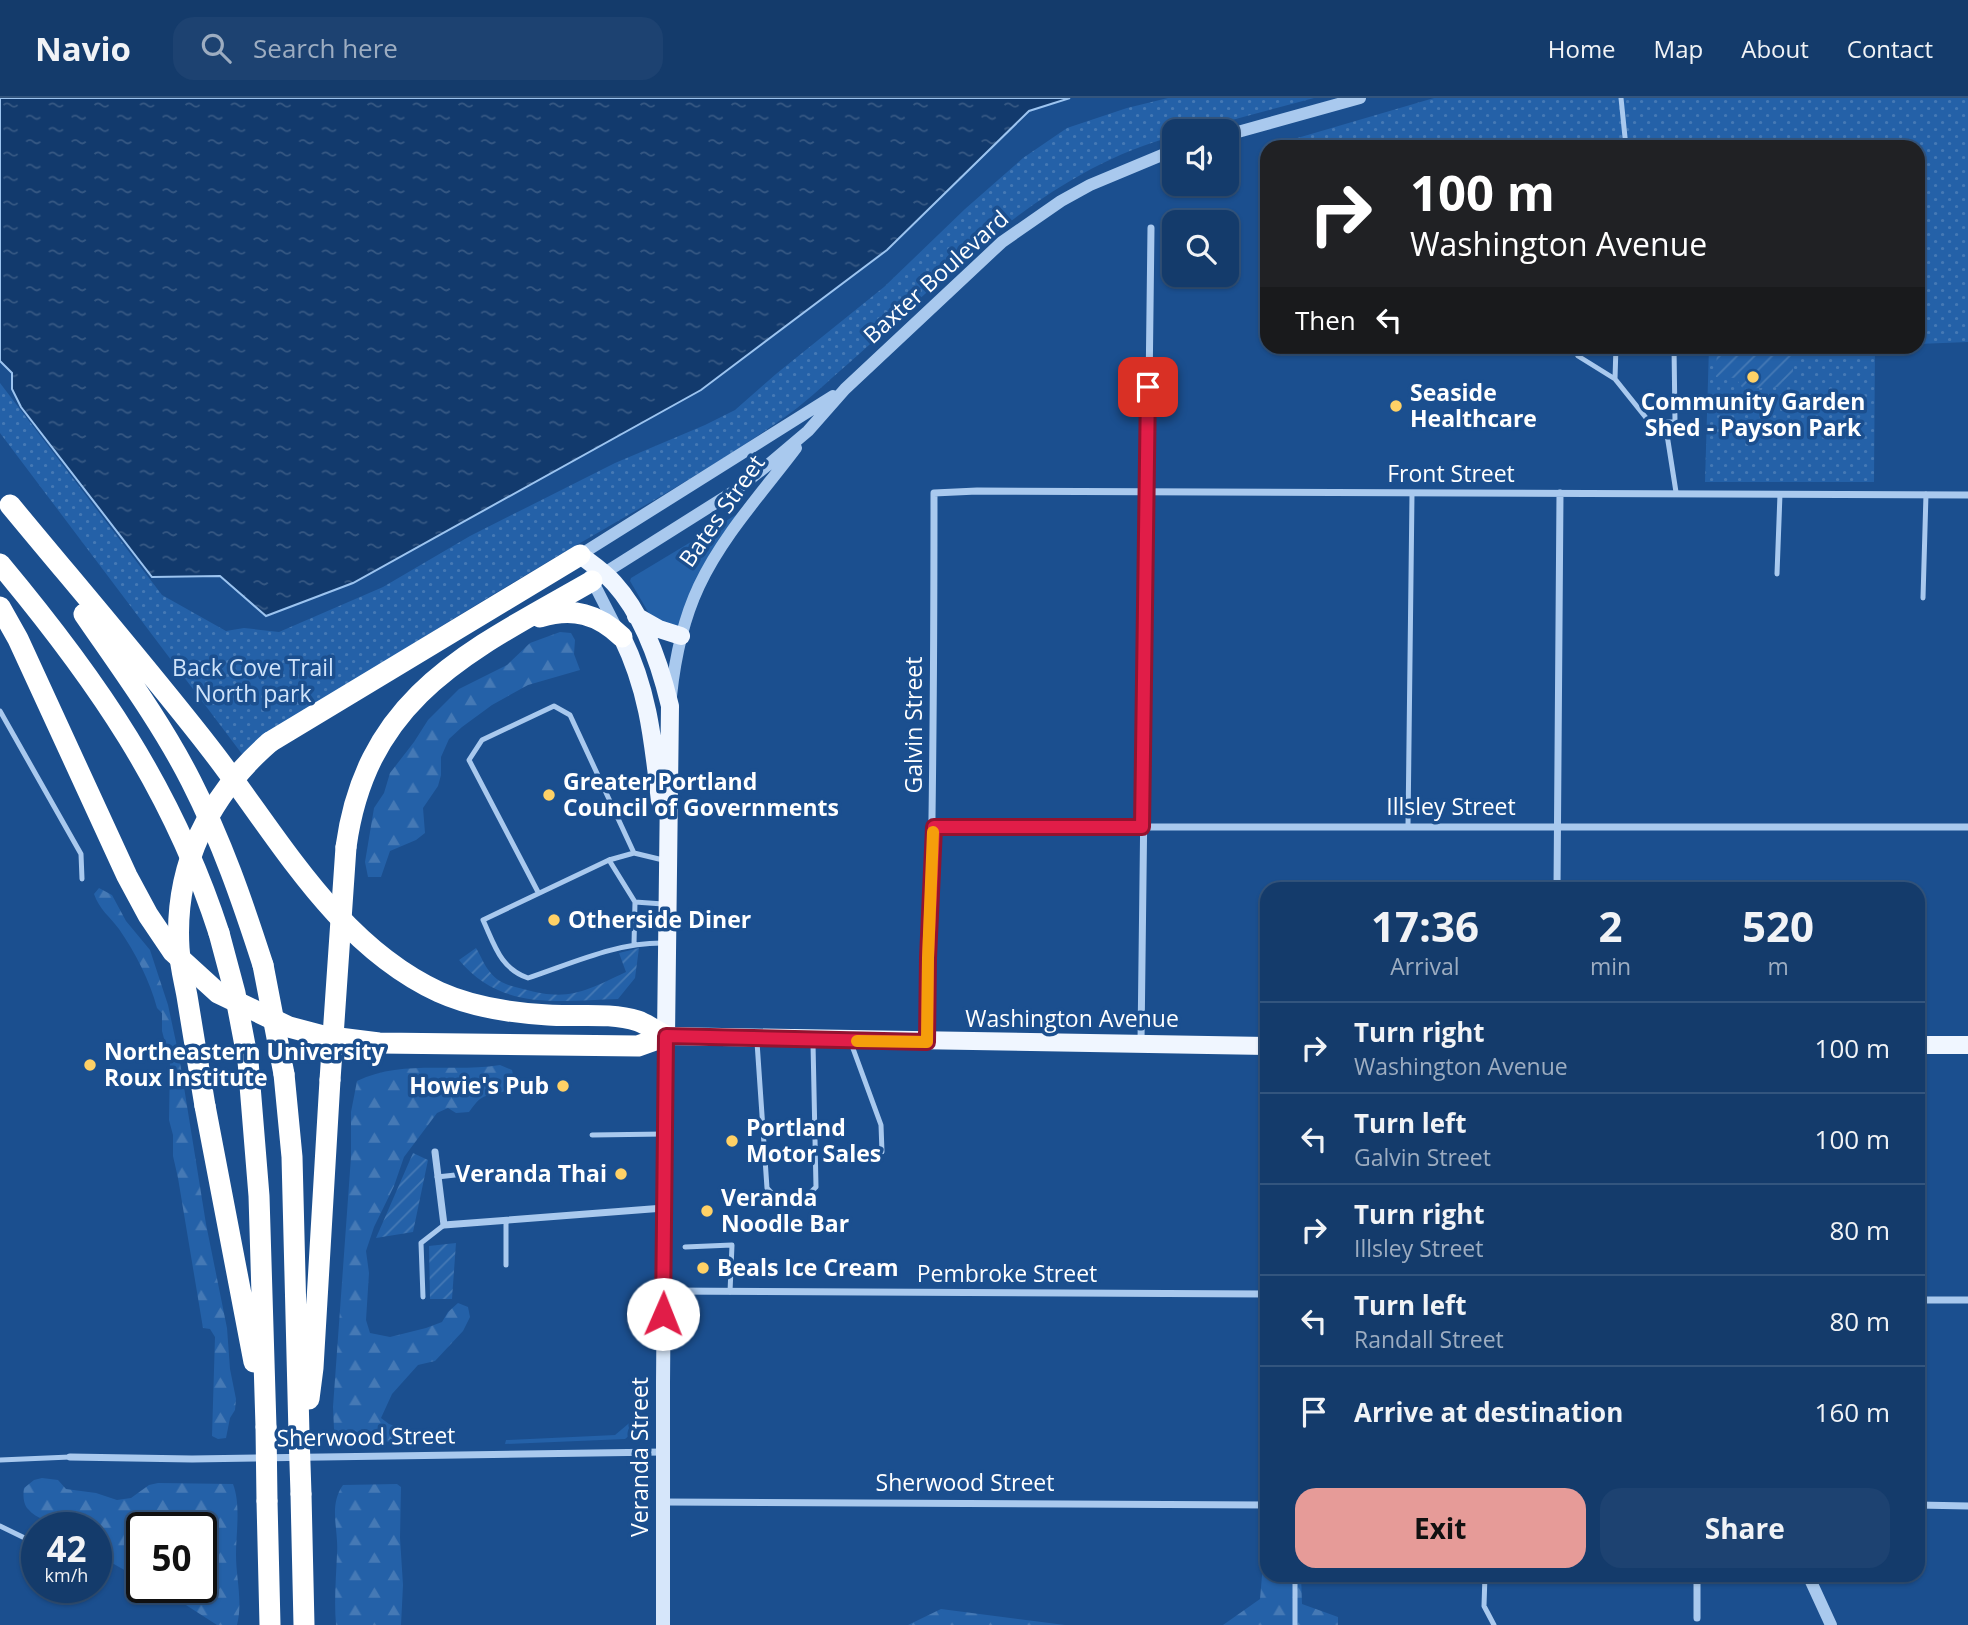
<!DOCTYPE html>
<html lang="en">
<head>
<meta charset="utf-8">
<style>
  :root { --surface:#143b6b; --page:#1d4271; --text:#f1f3f6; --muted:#9dadc1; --line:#33557e; --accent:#e69b98 }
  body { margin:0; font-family:"Open Sans",sans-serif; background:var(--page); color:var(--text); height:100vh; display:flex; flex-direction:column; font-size:26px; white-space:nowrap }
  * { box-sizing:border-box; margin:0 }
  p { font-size:23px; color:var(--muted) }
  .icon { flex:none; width:38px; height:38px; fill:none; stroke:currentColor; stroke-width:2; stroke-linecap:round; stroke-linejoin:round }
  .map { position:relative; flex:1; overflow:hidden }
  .drawer { position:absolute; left:1260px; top:784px; width:665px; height:700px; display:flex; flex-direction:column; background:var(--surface); border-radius:21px; box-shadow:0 2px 5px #0004,0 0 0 2px var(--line) }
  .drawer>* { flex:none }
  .top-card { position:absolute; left:1260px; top:42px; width:665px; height:214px; border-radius:21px; box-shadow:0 2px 5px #0004,0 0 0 2px var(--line); background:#202124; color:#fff; overflow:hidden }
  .buttons { position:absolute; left:1162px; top:21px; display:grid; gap:14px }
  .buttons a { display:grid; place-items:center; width:77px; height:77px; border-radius:14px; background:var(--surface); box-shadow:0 2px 5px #0004,0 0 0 2px var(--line); font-size:35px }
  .speed { position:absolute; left:21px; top:1414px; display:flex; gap:14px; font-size:35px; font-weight:700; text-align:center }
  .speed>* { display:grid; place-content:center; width:91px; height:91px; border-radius:50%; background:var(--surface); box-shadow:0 2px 5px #0004,0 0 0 2px var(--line); line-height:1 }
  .speed small { font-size:18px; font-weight:400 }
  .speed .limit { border:4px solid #111; border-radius:10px; background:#fff; color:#111 }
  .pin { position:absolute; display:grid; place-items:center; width:60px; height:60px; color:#fff; margin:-30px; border-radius:14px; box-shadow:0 4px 10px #0006 }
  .me { position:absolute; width:77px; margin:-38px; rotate:1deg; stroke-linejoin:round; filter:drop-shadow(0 0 5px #0008) }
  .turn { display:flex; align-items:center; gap:24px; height:147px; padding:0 35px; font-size:32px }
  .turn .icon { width:91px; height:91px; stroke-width:2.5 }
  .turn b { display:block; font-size:49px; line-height:60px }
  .then { display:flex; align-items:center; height:66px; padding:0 35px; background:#0003; gap:14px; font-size:26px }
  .eta { display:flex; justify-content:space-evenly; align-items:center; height:119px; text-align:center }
  .eta b { font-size:42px; font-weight:700; line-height:49px }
  .cta { display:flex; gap:14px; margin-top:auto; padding:14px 35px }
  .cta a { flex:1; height:80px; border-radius:21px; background:var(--accent); color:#111; font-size:28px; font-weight:700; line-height:80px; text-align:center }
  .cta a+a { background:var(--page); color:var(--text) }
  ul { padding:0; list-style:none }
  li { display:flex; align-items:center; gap:21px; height:91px; padding:0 35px; border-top:2px solid var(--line) }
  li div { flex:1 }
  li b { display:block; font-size:26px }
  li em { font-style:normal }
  header { display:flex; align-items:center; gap:42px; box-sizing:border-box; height:98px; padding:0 35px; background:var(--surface); border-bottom:2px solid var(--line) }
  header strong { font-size:33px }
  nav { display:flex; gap:38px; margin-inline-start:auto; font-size:24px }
  .search { width:490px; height:63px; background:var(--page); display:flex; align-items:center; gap:18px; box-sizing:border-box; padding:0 24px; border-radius:21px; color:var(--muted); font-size:26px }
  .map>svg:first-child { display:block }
</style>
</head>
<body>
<header>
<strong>Navio</strong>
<div class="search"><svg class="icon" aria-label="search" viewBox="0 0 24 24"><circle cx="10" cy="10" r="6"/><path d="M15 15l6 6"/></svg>Search here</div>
<nav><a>Home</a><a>Map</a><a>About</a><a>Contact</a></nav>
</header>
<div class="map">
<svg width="1968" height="1527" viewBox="0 0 1968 1527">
  <defs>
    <pattern id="forest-firs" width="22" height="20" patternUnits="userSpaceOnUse" patternTransform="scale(1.75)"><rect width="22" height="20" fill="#2461a8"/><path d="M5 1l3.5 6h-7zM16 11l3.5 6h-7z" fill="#4579b5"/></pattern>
    <pattern id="park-dots" width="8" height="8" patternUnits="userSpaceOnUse" patternTransform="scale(1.75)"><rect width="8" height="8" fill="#2461a8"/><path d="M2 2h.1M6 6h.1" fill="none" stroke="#4579b5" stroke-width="1.8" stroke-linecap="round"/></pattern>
    <pattern id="garden-furrows" width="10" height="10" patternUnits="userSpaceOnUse" patternTransform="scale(1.75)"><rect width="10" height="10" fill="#2461a8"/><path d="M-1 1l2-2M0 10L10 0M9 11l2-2" fill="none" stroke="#4579b5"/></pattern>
    <pattern id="water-ripples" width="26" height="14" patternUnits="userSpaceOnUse" patternTransform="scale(1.75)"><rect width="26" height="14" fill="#123a6d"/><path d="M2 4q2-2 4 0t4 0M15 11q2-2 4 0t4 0" fill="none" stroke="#365883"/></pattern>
  </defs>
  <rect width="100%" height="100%" fill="#1b4f8f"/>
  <!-- grass -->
  <path fill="#2461a8" d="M744,412L680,533L654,524L630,483L631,480Z
    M635,1295L639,1296L638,1331L625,1341L505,1346L506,1342L615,1337L634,1321Z"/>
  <!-- forest -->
  <path fill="url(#forest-firs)" d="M560,534L571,535L575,542L574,556L580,572L528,587L492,607L462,629L449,641L441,659V677L438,688L423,710L425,735L416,742L390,753L381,779H368L365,764L374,710L384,695L390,675L414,644L428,622L459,591L507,567L530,545Z
    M99,790L112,797L126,823L150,852L168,907L179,958L206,1126L227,1230L230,1271L236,1301L235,1312L230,1320L226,1340L218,1341L212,1338L215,1239L210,1231L203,1230L178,1080L173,1058V1037L169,1022L170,963L162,933V915L157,910C150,883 135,854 119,831C110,819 99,811 94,796Z
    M500,967L512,972C519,1001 495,991 480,1001C476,1004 472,1010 469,1014L456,1015L448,1010L437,1015L404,1059L394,1088L374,1129L366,1153L369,1175L366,1222L370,1235L390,1239L426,1230L442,1224L448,1214L458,1205L468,1209L470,1219L463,1233L435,1263L418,1267L392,1296L381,1320L389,1326L410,1334L407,1340C385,1348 363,1340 341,1343L334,1331L333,1309L351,1059V1014L357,983C402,961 452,975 500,967Z
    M42,1380L58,1382L66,1391L96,1395L117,1402L131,1400L149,1387L158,1385L233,1386C241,1407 236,1434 236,1457C236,1480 243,1504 237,1527H217L172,1498L155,1489H201V1430H142V1482L105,1461L96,1451V1430C77,1430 41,1427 28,1411C23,1406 23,1396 24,1390L34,1382Z
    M397,1386L401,1389L400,1440L403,1487L401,1527H336C334,1503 336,1480 337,1456C339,1432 328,1408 343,1387Z
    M1267,1420V1477H1301L1302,1506L1338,1519V1527H1223L1260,1501Z
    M941,1511L1065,1527H908Z"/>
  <!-- park -->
  <path fill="url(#park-dots)" d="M1168,0H1314L1191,33H1174V38C1042,74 949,177 849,265C829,282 810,301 789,316C705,376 612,425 524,478C428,535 335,596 242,656L0,335V285L162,497L226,533L244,530L279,534L383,489L470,438L615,365L705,327L735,312L776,276L884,189L965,111L1023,60L1067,30L1127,10Z
    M1434,0H1968V244L1918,246V49H1296L1294,41Z
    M1709,249H1875L1874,384H1705Z"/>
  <!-- garden -->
  <path fill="url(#garden-furrows)" d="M1717,249H1793V276L1779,289L1743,291L1736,280L1716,279Z
    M476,850C481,858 484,867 490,874C498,885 510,888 523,891C569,904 585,893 626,874L619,855L639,850L635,880L618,901C559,903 501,913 459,862Z
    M413,1055L428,1062L413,1134L376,1140Z
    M456,1145L452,1201H430L429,1148Z"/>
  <!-- water -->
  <path fill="url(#water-ripples)" stroke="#9cc4f0" stroke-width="2" d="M0,0H1070L1029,13L887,152L701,292L353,485L266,518L220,478L152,479L21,309L12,291V275L0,263Z"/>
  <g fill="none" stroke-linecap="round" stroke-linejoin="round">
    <!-- service -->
    <path stroke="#a9c9ee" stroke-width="5" d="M1621,0L1626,49
      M1572,248L1578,258L1615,281L1647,321L1665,324L1676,394
      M1615,281L1616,248
      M1665,324H1675L1674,248
      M1777,476L1780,396
      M1923,500L1926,396
      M0,613L81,756L82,781
      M1408,728L1412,396
      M634,755L609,762L483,822C495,848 500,870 528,880C573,865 617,844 665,845
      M609,762L635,804L634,846
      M538,794L469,662L482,642L554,608L570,617L634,755L663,762
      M635,804L663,806
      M757,944L767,1090L779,1103L805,1100L816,1089L813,945
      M851,945L881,1027L882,1054
      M592,1037L665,1036
      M437,1079L501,1072
      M506,1122V1167
      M685,1149L732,1147L730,1194
      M423,1199L421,1145L444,1127
      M0,1362L70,1359
      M0,1428L37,1446
      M1485,1477L1484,1508L1494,1527
      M1295,1527V1477"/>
    <!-- minor -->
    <path stroke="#a9c9ee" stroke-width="7" d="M934,729H1968
      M1557,791L1560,395
      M927,943C933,761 934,578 934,395L977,393L1968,397
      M1141,944L1151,130
      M435,1054L444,1127L664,1110
      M664,1193L1267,1196
      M1918,1202H1968
      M70,1359L192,1361L662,1354
      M663,1404L1267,1407
      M1918,1407L1968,1408
      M1697,1477V1520"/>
    <!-- tertiary -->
    <path stroke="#a9c9ee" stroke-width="12" d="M1227,37L1360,0
      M582,462L580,457L833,298
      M590,478L617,531
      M598,479L736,392L769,366L808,333L845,291L1002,144L1061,103L1090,87L1174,52
      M671,598C675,560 683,522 699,488C723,437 763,394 796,350
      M1808,1477L1831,1527"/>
    <!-- secondary -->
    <path stroke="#d6e6fa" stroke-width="14" d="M663,1527V1284L666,938"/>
    <!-- primary -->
    <path stroke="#f0f6ff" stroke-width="18" d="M580,457C592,466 604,474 614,485C644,518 660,566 670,608L666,938L1267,948
      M636,518L659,531L681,538
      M622,539C649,594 653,644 660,703
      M1918,947H1968"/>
    <!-- motorway -->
    <path stroke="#fff" stroke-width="21" d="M10,407C77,488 145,567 209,649C277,736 335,846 439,894C472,909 513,915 548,917C577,919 610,914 638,923C647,926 657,934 666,938
      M0,466C96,581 172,690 219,835
      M0,509L18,541L127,778L148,817L173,854L218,895L289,929L323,938L379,945L638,948L666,938
      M84,516C121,570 161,624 191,683C222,744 242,802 263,867
      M540,519C573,509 598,516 622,539
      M270,644L580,457
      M346,749C367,596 472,552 592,483
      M248,963L259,1098L266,1329
      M284,976L292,1059L299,1336
      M205,1008L254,1264
      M309,1301L313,1270L330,982
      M301,1396L304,1527
      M267,1403L270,1527"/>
    <!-- motorway-bridge -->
    <path stroke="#fff" stroke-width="21" d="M219,835L235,895L248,963
      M263,867L284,976
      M330,982L346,749
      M205,1008C199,971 193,934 187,898C184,882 180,866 179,850C174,768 209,697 270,644
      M266,1329L267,1403
      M299,1336L301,1396"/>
  </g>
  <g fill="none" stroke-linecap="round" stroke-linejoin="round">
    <defs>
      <path id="route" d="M663,1216L666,938L927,944L928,860L934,729H1142L1148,289"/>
    </defs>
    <!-- route casing -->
    <use href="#route" stroke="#92132f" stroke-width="18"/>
    <!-- route -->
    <use href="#route" stroke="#e11d48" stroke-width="12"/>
    <!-- slow -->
    <path stroke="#f59e0b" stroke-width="12" d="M857,943L927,944L928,860L933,734"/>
  </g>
  <!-- markers -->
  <g fill="#ffd166" stroke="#1b4f8f" stroke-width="2.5">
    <circle cx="1753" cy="279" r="7"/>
    <circle cx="1396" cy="308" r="7"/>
    <circle cx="549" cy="697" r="7"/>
    <circle cx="554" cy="822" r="7"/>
    <circle cx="90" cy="967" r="7"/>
    <circle cx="563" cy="988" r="7"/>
    <circle cx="732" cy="1043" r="7"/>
    <circle cx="621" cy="1076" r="7"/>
    <circle cx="707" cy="1113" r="7"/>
    <circle cx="703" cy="1170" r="7"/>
  </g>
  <g text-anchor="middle" stroke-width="7" stroke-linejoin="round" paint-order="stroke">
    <!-- street labels -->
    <g font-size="23" fill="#fff" stroke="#1b4f8f">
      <text transform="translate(936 179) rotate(-42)" y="8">Baxter Boulevard</text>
      <text x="1451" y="384">Front Street</text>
      <text transform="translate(722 413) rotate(-55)" y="8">Bates Street</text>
      <text transform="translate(914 627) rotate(-90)" y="8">Galvin Street</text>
      <text x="1451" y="717">Illsley Street</text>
      <text x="1072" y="929">Washington Avenue</text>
      <text x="1007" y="1184">Pembroke Street</text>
      <text transform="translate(366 1339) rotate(-1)" y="8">Sherwood Street</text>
      <text transform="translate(640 1359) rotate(-90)" y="8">Veranda Street</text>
      <text x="965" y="1393">Sherwood Street</text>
    </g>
    <!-- poi labels -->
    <g font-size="23" font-weight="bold" fill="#fff" stroke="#1b4f8f" text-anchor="start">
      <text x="1410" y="303">Seaside<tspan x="1410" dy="26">Healthcare</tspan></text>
      <text x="1753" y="312" text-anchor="middle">Community Garden<tspan x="1753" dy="26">Shed - Payson Park</tspan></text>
      <text x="563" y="692">Greater Portland<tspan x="563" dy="26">Council of Governments</tspan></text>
      <text x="568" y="830">Otherside Diner</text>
      <text x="104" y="962">Northeastern University<tspan x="104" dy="26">Roux Institute</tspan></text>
      <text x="549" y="996" text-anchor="end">Howie's Pub</text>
      <text x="746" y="1038">Portland<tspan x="746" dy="26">Motor Sales</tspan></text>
      <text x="607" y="1084" text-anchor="end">Veranda Thai</text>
      <text x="721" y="1108">Veranda<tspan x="721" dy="26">Noodle Bar</tspan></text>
      <text x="717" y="1178">Beals Ice Cream</text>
    </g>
    <!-- park labels -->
    <g font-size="23" fill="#cfe3fa" stroke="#1b4f8f">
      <text x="253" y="578">Back Cove Trail<tspan x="253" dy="26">North park</tspan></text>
    </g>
  </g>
</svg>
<div class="buttons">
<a><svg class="icon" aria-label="sound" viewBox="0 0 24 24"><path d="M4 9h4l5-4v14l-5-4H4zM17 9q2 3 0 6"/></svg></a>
<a><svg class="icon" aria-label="search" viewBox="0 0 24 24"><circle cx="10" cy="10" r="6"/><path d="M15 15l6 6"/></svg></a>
</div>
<div class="speed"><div>42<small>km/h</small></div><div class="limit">50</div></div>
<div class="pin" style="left:1148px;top:289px;background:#d93025"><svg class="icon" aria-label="arrive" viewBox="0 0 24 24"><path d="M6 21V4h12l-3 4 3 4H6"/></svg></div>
<svg class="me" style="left:663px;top:1216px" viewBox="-20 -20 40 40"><circle r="19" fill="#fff"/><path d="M0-13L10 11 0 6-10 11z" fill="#e11d48"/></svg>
<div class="top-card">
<div class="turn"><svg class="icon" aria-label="right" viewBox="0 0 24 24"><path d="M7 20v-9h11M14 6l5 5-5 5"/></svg><div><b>100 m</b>Washington Avenue</div></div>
<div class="then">Then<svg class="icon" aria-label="left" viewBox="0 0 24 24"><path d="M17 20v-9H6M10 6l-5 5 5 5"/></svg></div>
</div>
<section class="drawer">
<div class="eta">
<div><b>17:36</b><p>Arrival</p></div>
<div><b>2</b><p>min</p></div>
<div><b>520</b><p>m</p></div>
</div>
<ul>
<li><svg class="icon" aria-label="right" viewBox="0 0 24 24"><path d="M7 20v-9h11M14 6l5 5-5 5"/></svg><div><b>Turn right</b><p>Washington Avenue</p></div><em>100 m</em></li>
<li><svg class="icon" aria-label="left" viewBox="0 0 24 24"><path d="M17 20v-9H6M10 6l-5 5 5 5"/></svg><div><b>Turn left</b><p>Galvin Street</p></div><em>100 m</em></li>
<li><svg class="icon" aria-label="right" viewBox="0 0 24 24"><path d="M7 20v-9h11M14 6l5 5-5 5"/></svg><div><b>Turn right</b><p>Illsley Street</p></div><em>80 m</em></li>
<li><svg class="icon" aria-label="left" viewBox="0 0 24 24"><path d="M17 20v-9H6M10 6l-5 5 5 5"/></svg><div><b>Turn left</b><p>Randall Street</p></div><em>80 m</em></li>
<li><svg class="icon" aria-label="arrive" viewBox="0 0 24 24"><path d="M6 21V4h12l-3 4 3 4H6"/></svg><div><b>Arrive at destination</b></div><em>160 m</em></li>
</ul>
<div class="cta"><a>Exit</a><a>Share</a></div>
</section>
</div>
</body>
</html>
